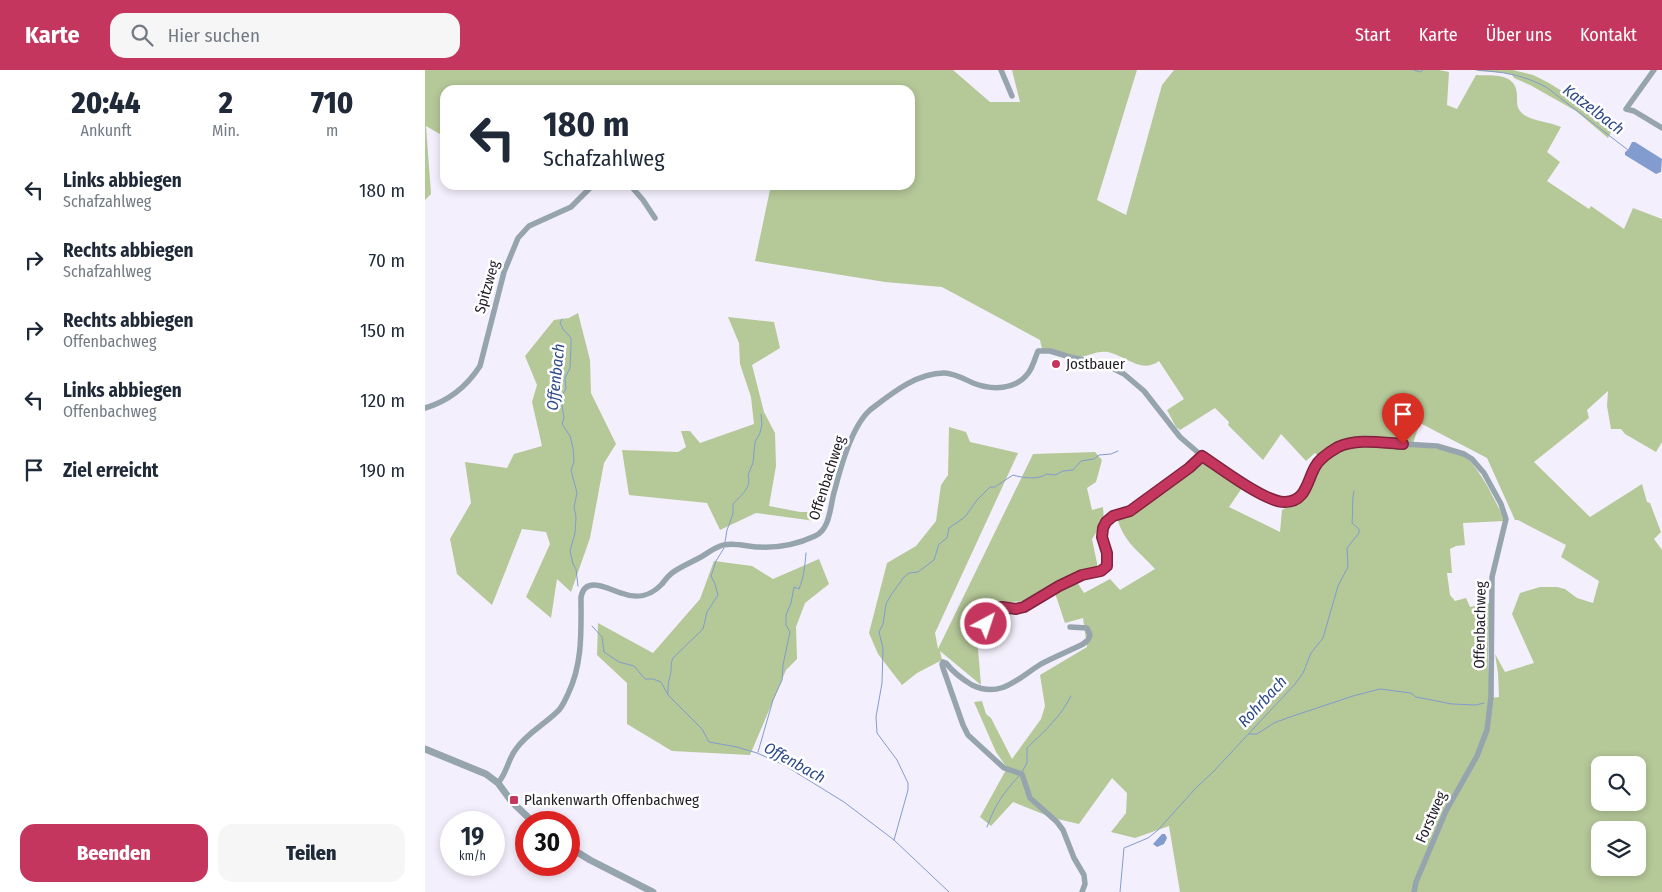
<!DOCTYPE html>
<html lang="de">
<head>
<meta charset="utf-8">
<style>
  :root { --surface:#fff; --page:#f6f6f7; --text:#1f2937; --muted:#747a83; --accent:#c5365f }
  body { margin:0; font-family:"Fira Sans Condensed",sans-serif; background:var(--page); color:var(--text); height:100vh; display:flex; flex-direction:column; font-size:19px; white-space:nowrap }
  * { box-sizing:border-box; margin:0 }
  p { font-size:16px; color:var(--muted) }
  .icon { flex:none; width:28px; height:28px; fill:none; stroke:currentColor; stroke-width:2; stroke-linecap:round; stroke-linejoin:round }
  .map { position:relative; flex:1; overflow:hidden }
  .details { display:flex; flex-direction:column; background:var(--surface); width:425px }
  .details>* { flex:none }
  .top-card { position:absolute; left:15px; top:15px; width:475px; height:105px; border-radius:15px; box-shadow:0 2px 8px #0003; background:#fff; color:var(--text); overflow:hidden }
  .tools { position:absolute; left:1166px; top:686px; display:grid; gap:10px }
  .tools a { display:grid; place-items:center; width:55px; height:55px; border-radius:10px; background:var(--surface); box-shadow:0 2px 8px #0003; font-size:25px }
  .speed { position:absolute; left:15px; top:741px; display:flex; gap:10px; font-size:25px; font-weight:700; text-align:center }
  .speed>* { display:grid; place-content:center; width:65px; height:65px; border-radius:50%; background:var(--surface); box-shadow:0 2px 8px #0003; line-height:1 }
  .speed small { font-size:12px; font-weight:400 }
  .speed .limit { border:8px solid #d22; background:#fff; color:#111 }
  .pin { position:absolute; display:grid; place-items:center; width:42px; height:42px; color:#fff; margin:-51px -21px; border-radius:50% 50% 50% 0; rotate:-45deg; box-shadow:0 0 5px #0007 }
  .pin .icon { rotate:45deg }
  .me { position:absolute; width:55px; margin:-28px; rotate:40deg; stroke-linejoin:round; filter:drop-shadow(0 0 4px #0008) }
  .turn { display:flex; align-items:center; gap:18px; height:105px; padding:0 20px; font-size:22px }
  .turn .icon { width:65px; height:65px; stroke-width:2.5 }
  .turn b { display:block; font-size:35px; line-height:42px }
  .eta { display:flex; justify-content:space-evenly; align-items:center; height:85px; text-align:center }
  .eta b { font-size:30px; font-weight:800; line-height:35px }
  .action { display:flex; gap:10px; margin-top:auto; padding:10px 20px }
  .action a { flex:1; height:58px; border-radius:15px; background:var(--accent); color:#fff; font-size:20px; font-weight:800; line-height:58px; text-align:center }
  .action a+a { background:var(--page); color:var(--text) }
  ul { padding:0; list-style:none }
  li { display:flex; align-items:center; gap:15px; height:70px; padding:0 20px }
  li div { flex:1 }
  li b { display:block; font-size:19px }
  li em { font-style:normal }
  header { display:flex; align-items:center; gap:30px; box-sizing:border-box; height:70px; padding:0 25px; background:var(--accent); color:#fff }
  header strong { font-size:24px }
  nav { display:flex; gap:28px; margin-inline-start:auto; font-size:18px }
  .search { width:350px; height:45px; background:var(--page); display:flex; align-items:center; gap:12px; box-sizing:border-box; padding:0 18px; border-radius:15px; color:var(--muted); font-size:19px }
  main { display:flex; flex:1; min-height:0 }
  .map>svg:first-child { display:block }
</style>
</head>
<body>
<header>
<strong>Karte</strong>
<div class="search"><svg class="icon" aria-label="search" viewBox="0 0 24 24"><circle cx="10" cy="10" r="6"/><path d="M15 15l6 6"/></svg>Hier suchen</div>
<nav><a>Start</a><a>Karte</a><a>Über uns</a><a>Kontakt</a></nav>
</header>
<main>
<section class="details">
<div class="eta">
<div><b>20:44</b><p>Ankunft</p></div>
<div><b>2</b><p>Min.</p></div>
<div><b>710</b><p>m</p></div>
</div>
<ul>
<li><svg class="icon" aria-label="left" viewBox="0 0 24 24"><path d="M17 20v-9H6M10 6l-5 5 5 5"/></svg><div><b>Links abbiegen</b><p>Schafzahlweg</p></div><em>180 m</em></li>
<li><svg class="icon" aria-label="right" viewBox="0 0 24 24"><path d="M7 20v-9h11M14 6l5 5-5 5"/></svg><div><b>Rechts abbiegen</b><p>Schafzahlweg</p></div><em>70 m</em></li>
<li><svg class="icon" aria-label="right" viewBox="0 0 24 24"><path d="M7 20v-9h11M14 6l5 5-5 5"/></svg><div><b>Rechts abbiegen</b><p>Offenbachweg</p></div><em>150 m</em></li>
<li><svg class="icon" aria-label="left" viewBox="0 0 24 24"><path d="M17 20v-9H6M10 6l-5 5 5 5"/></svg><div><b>Links abbiegen</b><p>Offenbachweg</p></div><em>120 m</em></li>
<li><svg class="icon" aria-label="arrive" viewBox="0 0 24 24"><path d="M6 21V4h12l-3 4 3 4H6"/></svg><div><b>Ziel erreicht</b></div><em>190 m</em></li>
</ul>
<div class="action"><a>Beenden</a><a>Teilen</a></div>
</section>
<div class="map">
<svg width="1237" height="822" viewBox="0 0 1237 822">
  <rect width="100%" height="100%" fill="#f4effc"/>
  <!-- green -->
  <path fill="#b5c898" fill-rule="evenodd" d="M0,0H528L565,32H595L587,0H712L672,130L701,145L737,15L749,0H1014L1024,2L1022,35L1032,39L1051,5C1069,6 1093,2 1092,28C1092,33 1092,38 1096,42C1103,51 1125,52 1136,57L1122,82L1135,92L1122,111L1164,139L1166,136L1199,159L1208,138L1237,149V372L1231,382L1200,364L1196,359H1186L1182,336L1183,321L1162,340L1164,348L1109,392L1165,447L1217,414L1222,432L1225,433L1236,462L1229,469L1237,480V822H755L744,756L710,768L686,762L701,743L702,723L687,708L654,754L628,748L588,732L566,756L555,747L582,698L571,682L549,632L557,631L561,644L566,648L587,689L616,649L620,636L615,605L662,577L658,548L640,553L629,520L650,509L659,523L685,509L695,520L730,499C714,481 698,472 692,447L777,390L779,389L819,415L804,437L855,462L857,440C864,436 873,433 878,428C885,420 887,413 890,404C897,390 920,376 936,376L937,374C960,375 1031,374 1046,392C1054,402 1062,414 1068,427C1072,435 1077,442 1079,451L1038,453L1040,475L1031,476L1025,479L1027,503H1022L1025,525L1030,531L1041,528L1045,537L1065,533L1063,587L1065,628L1074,627L1073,603L1070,584L1080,602L1109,593L1087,544L1095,523L1115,517H1132L1140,519L1152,528L1168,533L1174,511L1136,487L1141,475L1093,450H1090L1062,388L995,353L988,373C966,372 939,367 917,373C908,375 901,382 895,388L890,383L881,391L856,364L838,390L803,355L804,352L790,338L755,360L751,357L742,340L759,329L734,291C716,304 701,286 683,282C672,280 662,287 652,287C641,286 628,281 617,279L615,270L517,217L460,212L330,191L346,115H485V20H20V67L1,56L6,124L0,130ZM1175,695H1212V732H1175ZM1175,760H1212V798H1175Z
    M1054,0H1088L1108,5L1124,13L1148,28L1157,37L1180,51L1187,60L1183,68L1151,41L1105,15L1089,8L1087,5L1079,3L1053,1Z
    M153,243L165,290L166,323L191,374L179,393L165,468L146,522L132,509L126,548L101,527L125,474L121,462L97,459L67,535L32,504L25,469L46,433L40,392L82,398L89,384L117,376L107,332L112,315L100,286L129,250L144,248Z
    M303,247L349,252L355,278L327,295L339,342L350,363L351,396L344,436L375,442H398L395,449L390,451L331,443L295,460L282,433L204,425L197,380L253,382L261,377L256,361H265L275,373L329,354L326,327L315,294L314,273Z
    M524,357L541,362L545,372L593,383L510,563L513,579L608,384L670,382L677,390L671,412L662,418L667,440L678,437L679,451L667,469L673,498L648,506L628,518L602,531L571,533L553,550L552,567L556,615L515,581L517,590L492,603L477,615L453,584L444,563L462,493L491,476L511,451L516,415L523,405Z
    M394,489L404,514L380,533L371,557L372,589L361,600L325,685L247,681L202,654V613L172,585L173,553L228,583L275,529L289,491L327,496L348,509Z"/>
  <!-- water -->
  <path fill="#839ccf" d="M1207,72H1210L1237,89L1236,102L1231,104L1200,85V82L1203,80Z
    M737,764H740L742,768L739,774L732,777L728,774Z"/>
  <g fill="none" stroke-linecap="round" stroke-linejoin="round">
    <!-- stream -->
    <path stroke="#839ccf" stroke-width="1" d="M989,0L995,2L998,0
      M1051,0C1078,2 1096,4 1121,17L1203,80
      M137,249L135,253L138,259L146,268V275L145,298L140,308L141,319L138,324L137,335L139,348L137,354L145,366L148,378L149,392L146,400L152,423L149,437L151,447L150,463L145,481L148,494L151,499L153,516
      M300,472L302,460L308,444V434C316,425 327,418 323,405L328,393L330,372L335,363L337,354L336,344
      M167,556L177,567L179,582L194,592L209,596L220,609H228L236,612L243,625L277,659L284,672L312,677L332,683L359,695L419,732L469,770L524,822
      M243,624C243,615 243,614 245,606C247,600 245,594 248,588L278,559L282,542L293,525L290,514L286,506L291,491L299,478
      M824,664H832L849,653L862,648L928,626L955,619L986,623L991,627L1027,634L1051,635L1059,633
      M333,682L348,630L357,610L358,595L365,562L361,555V545L366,533L369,517L374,519C379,507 380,495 381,483
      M597,702L602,693V678L605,675C621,660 636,646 646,626
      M562,757C570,735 578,723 594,706
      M469,770L483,720V713L472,690L452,663L451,647L457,613L458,578L454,562L458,554L461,534L466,525L479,507L484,503L493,502L509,490L514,474L522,468L524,458L540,447L552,430L565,417H570L588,405C598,408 613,410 622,404L630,405L638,401L648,400L656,391L669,389L674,385L686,384L693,381
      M695,822L699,778L723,768L733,760L770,719L789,701L870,614L878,603L886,583L898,568L913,516L923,497L922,478L934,463V459L927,453C928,445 927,428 929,421"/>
    <!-- minor -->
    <path stroke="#96a4ae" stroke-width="5.5" d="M576,0L587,26
      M1229,0L1201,39L1209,41L1237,58
      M205,115L218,130L230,148
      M0,338C24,331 42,316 55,296L79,202L93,168L104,156L146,137L168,115
      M572,565L561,554V547L569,538L580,537L591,539L599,537L634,516L657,505L675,501L682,496C682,483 675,470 678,458C681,446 694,446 703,442C712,438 720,430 728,424C745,412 763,401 777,386
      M518,592L517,594L518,598L538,655L543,665L579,698L597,704L605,728L632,752L638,760L649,788L659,805L660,814L657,822
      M518,592L521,593C528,602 537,609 547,615C576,629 593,608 616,594C629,587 644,581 658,574L663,570L665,565L662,558L645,557
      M73,713C82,703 83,689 91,679C102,663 120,654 133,641C138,636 140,630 143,624C158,593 156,560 156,527C160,505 183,519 196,523C212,529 225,527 237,514C240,510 243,506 247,503C255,497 265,493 274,488C280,485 286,480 293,477C305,471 322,477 334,477C353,478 373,474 390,466C406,459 405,434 410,419C416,396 427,356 445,340C466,324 491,303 519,303C529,303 539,309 548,313C566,320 591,321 604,302C608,296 610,288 613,281H625L645,287L679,294L699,304L719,321L755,367L777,386L832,421L854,431L863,432L874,427L881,419L892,394L906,382L914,377L925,374L944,372L1012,376L1039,384L1047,389L1059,403L1076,434L1081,449L1067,507L1066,627L1062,660L1052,686L1021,741L991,812L989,822"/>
    <!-- tertiary -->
    <path stroke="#96a4ae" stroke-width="7" d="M0,679L61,704L73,713L87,732L108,752
      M144,777L165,790L228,822"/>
  </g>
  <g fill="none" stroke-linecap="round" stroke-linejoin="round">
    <defs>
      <path id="route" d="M561,554V547L569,538L577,537L591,539L599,537L634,516L657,505L676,501L682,496V483L677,467L678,458L681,452L688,446L705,441L764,398L777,386C794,397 841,433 860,432C881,432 882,411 890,397C894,389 906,381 913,377C932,368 958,373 978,374"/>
    </defs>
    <!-- route casing -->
    <use href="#route" stroke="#80233e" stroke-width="12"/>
    <!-- route -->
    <use href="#route" stroke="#c5365f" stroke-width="9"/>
  </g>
  <!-- markers -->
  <g fill="#c5365f" stroke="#fff" stroke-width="2">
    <circle cx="631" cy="294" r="5"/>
    <rect x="84" y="725" width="10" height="10" rx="2.5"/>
  </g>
  <g text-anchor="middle" stroke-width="5" stroke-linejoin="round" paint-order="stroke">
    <!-- street labels -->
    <g font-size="15" fill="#211d29" stroke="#fff">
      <text transform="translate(62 217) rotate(-74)" y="5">Spitzweg</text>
      <text transform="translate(402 408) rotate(-72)" y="5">Offenbachweg</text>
      <text transform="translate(1055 555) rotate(-89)" y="5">Offenbachweg</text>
      <text transform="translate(1006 747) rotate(-66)" y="5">Forstweg</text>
    </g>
    <!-- poi labels -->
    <g font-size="15" fill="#211d29" stroke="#fff" text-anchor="start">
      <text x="641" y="299">Jostbauer</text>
      <text x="99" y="735">Plankenwarth Offenbachweg</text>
    </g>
    <!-- water labels -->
    <g font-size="16" font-style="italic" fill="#2c4988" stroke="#fff">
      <text transform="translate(1169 39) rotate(37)" y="6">Katzelbach</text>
      <text transform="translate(130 307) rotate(-84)" y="6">Offenbach</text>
      <text transform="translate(837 631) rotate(-47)" y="6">Rohrbach</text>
      <text transform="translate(370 692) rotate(29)" y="6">Offenbach</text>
    </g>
  </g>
</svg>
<div class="tools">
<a><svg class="icon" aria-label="search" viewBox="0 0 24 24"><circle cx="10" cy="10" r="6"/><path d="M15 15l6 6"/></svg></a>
<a><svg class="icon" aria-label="layers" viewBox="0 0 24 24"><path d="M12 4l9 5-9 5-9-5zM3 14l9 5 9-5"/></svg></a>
</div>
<div class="speed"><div>19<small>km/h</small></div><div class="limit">30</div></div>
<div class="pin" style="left:978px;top:374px;background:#d93025"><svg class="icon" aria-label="arrive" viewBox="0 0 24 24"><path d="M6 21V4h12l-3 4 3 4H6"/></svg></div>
<svg class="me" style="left:561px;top:554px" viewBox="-20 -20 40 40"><circle r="17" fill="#c5365f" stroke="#fff" stroke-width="3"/><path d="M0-11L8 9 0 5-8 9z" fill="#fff"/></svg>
<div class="top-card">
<div class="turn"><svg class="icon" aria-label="left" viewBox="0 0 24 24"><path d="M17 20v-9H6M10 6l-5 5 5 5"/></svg><div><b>180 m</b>Schafzahlweg</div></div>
</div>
</div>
</main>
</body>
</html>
